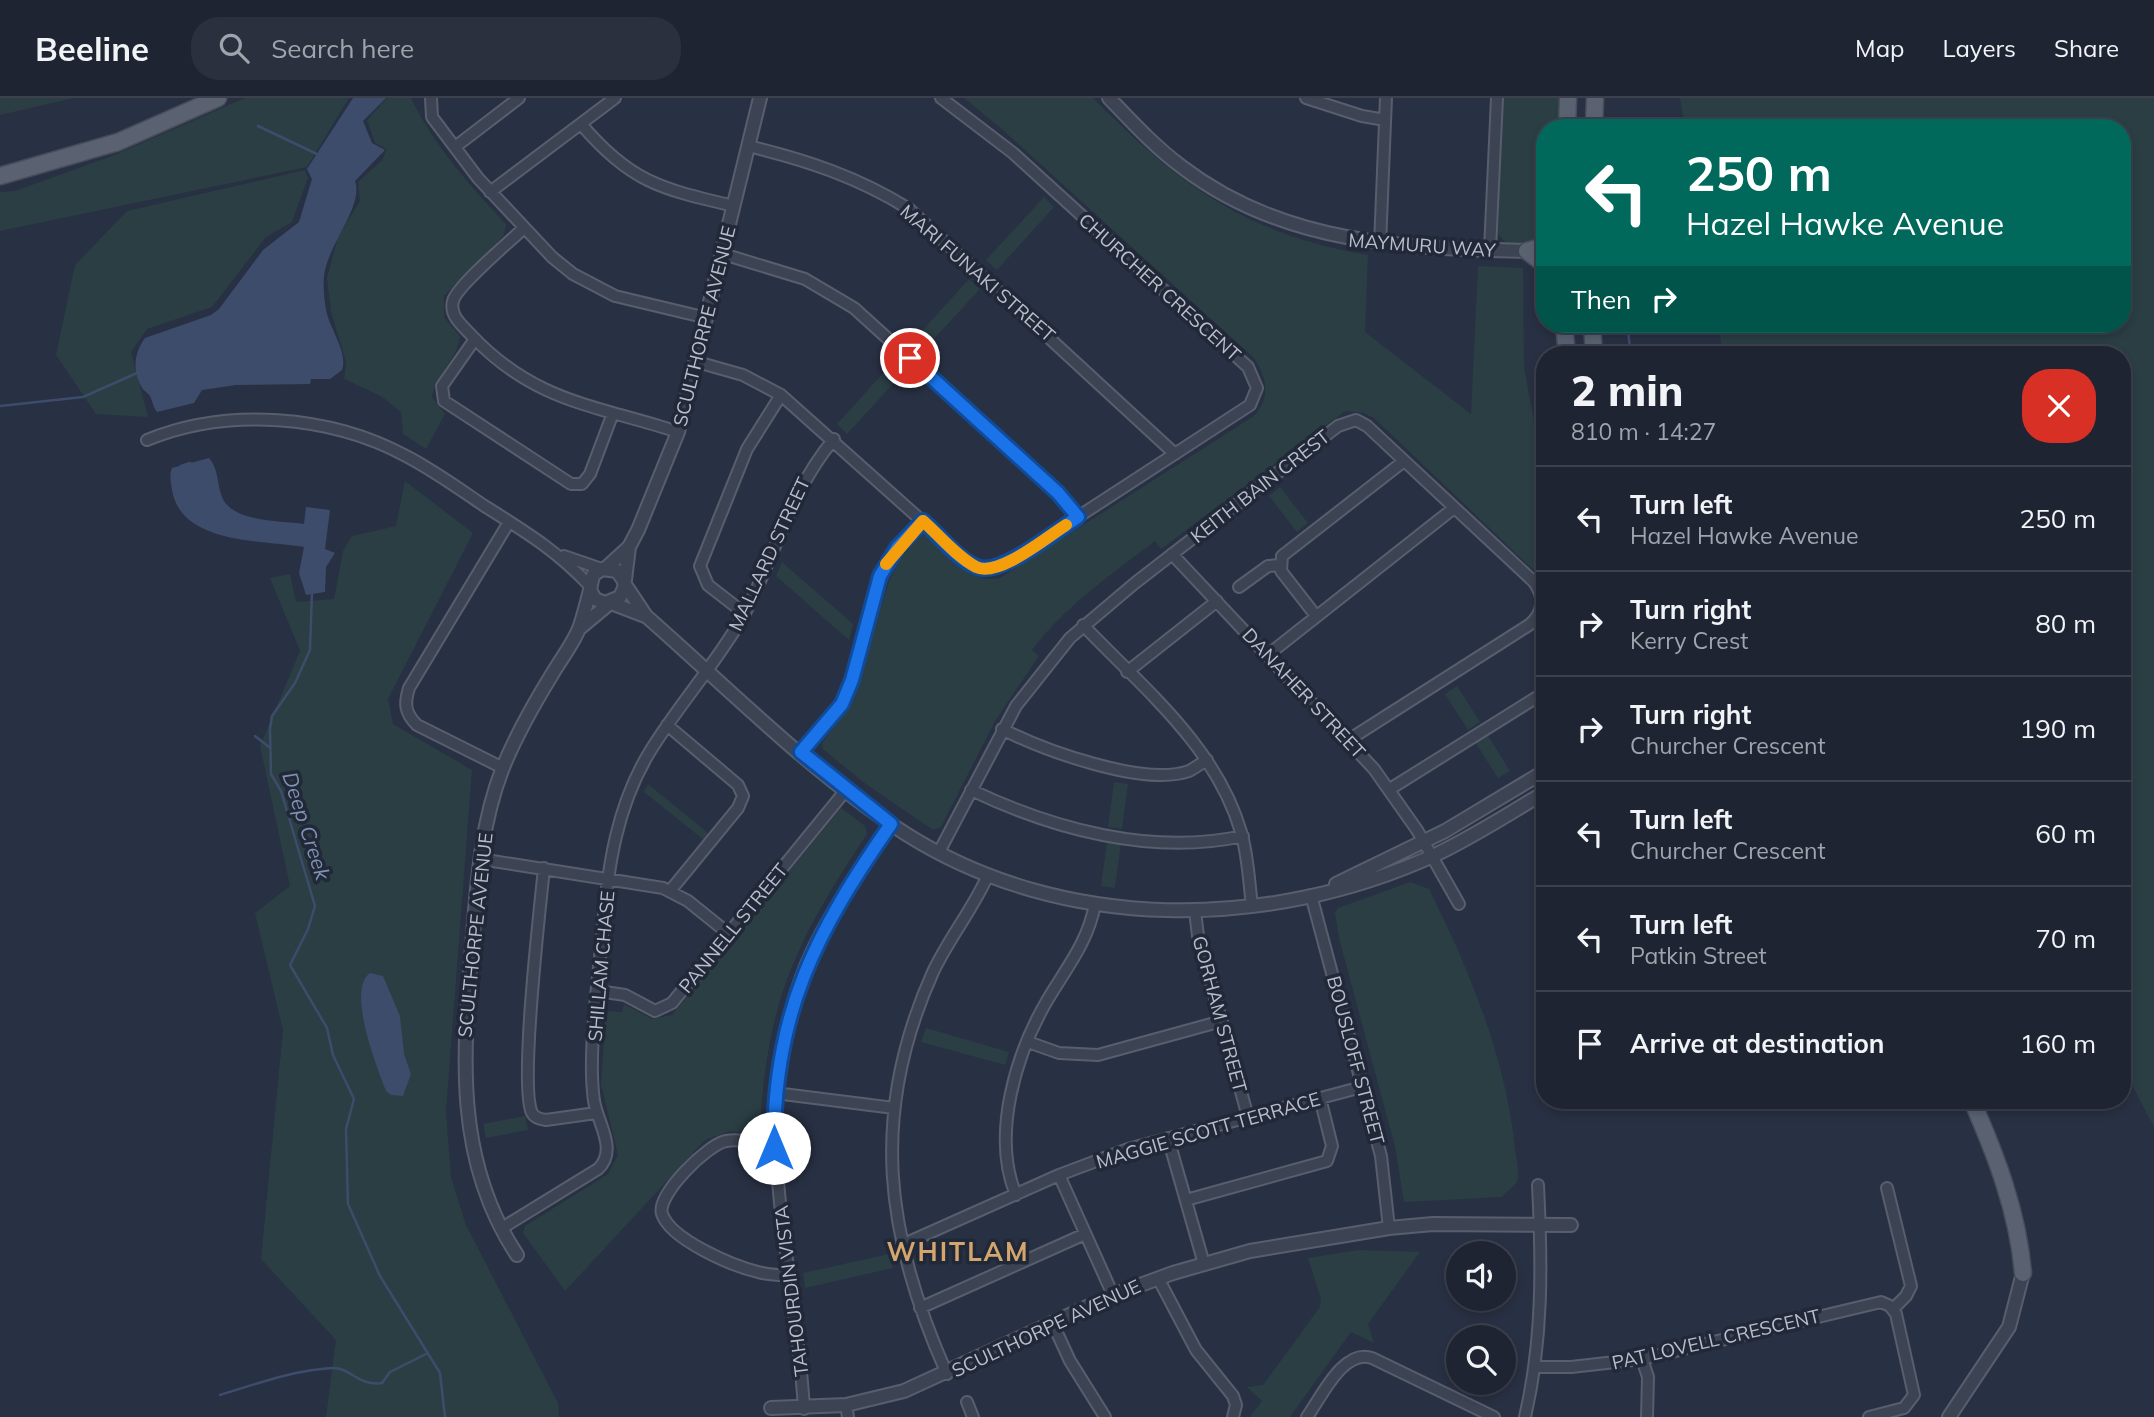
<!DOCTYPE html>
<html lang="en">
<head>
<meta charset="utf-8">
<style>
  :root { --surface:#1e2432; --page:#2b303e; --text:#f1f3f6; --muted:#a1a4ac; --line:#3c414d }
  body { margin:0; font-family:Mulish,sans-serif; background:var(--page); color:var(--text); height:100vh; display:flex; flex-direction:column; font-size:26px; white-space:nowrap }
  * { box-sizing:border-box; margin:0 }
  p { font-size:23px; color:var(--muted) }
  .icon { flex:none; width:38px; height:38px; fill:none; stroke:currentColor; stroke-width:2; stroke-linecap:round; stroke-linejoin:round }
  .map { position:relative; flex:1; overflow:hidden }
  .side { position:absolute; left:1536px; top:248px; width:595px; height:763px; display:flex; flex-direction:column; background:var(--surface); border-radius:28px; box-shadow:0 4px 10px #0003,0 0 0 2px var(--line) }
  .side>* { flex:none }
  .hud { position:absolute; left:1536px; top:21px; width:595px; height:214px; border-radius:28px; box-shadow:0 4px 10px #0003,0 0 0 2px var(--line); background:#00695c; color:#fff; overflow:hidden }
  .controls { position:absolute; left:1446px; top:1143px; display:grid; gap:14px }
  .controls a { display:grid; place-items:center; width:70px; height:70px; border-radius:50%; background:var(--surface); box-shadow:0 4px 10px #0003,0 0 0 2px var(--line); font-size:35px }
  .pin { position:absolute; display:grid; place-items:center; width:60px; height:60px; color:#fff; margin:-30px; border:4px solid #fff; border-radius:50%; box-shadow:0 2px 7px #0007 }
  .me { position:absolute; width:77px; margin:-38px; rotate:0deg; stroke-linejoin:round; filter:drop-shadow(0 0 5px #0008) }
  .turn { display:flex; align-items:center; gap:24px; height:147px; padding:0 35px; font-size:32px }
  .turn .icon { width:91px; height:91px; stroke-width:2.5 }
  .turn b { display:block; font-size:49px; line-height:60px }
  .then { display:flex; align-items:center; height:66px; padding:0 35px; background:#0003; gap:14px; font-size:26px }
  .round { display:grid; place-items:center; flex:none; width:74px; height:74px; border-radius:28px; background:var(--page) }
  .head { display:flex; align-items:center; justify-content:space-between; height:119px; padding:0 35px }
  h1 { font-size:42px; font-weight:800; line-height:52px }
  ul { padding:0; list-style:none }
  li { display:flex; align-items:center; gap:21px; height:105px; padding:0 35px; border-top:2px solid var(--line) }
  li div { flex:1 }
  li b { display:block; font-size:26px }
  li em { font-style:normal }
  header { display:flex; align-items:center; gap:42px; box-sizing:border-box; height:98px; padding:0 35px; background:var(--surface); border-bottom:2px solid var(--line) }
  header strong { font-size:33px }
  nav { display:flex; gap:38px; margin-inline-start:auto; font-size:24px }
  .search { width:490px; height:63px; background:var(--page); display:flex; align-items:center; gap:18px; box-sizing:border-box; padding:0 24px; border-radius:28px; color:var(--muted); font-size:26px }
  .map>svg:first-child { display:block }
</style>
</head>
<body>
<header>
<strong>Beeline</strong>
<div class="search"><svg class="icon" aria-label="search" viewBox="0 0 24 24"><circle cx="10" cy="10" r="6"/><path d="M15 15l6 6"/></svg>Search here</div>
<nav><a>Map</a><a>Layers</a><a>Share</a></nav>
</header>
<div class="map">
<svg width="2154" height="1319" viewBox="0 0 2154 1319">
  <rect width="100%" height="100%" fill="#283043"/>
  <!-- green -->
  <path fill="#2a3e44" d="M0,0H74L0,17Z
    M245,0H349L307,69L0,133V94L15,93L112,58Z
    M387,0H411C433,46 471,89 506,126L504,137L444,198V219L460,238C458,261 436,276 432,299L445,316L426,351L403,336L401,314L381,298L344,281L346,264L331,214L327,180L338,139L360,103L358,84L382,62L387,51L375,45L367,22Z
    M964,0H1093C1179,87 1245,136 1368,157L1365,234L1471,316L1478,168L1523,170L1524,269L1545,381V483L1374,320L1364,315L1345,313L1161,451L1155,443C1112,476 1065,508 1032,552L1039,558L995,623L941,729L933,732L863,684L823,651L822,645L854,602L889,483L902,459L923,435C944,454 968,487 1000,480L1254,318C1271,299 1267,280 1254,260L1004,33Z
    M1503,0H1559L1558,30H1545V140L1525,146H1507L1498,136Z
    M1680,0H2154V1029L2123,970V257H1723L1718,226H2123V30H1685Z
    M305,72L308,80L292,124L266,139L212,209L147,231L131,254L148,319L96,316L56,257L75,167L127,113Z
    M1044,99L1054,109L997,172L986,162Z
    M969,181L980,191L922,254L912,244Z
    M894,263L905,273L847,336L837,326Z
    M405,383L473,435L388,601L393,626L472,672L446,1013L451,1079L466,1127L558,1305L559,1319H326L336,1242L261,1161L283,932L255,815L290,788L260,648L300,553L270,480L290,476L296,504L334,501L343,453L352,438L396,428Z
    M1280,389L1308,425L1297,434L1269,398Z
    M782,464L853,526L849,542L776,478Z
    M1457,588L1480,624L1468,632L1445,596Z
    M1487,636L1510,673L1498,680L1475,644Z
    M1114,684L1128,686L1122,731L1108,729Z
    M648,686L709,736L704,742L644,694Z
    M841,710L865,728L867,736C797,841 767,902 760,1030L753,1036L730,1033L705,1042L565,1193L523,1135L525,1128L608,1076L618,1057L601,986L606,913L622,914L624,906L652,921L672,917Z
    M1107,743L1121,745L1115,790L1101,788Z
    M1410,784L1429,791C1469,871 1506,960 1515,1051C1516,1060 1520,1074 1517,1083C1515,1088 1506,1094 1502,1099L1404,1104L1395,1049L1339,840L1335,815L1338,810Z
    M926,930L1009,954L1005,967L921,944Z
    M525,1018L528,1032L486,1040L483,1026Z
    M1358,1152L1420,1154L1368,1226L1374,1245L1351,1234L1290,1319H1250L1262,1303L1247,1289L1263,1287L1320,1209L1321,1201L1308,1160Z
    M889,1156L893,1170L805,1190L803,1175Z"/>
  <!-- water -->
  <path fill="#3e4c6b" d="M353,0H386L363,23L372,45L385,52L355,83C364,108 327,148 324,178C323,190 324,203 327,216C331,232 348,255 342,272L330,281H311L310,286L236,287L202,292L194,305L157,314C153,309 153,304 150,298C148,295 144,293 142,290C132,273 134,255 145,240L211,217L219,211L263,152L299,124L312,81L307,71Z
    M209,360C218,370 217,384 221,396C229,425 279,422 304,426L306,409L330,412L325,451L335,455L326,469L325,494L306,497L299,475L304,449C260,442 181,446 172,392C171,384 169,378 172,370Z
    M370,875L383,878L400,918L404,956L411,976L403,998L391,997L386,993C377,969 346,892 370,875Z"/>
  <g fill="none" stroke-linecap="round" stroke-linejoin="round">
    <!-- stream -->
    <path stroke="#3e4c6b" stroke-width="2.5" d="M258,28L319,57
      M1627,226L1631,257
      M0,308L83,299L137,275
      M181,368L190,365L191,368
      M312,493L310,552L295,585L272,618L270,631L271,676L281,693L315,808L308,831L290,867L327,930L333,957L354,1001L346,1031L348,1106L380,1178L440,1275L445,1319
      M255,638L269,649
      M220,1297C256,1286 294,1272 332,1270C350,1269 359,1289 382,1285L390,1274L426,1256"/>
    <defs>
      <path id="minor" d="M431,0L432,19L478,80L552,159L573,176L615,198L707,220
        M1306,0L1362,18L1385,22
        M581,26C631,85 662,91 734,108
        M748,48C806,62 858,79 909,111L1175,356
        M455,49L519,0
        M490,94L615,0
        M524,130C510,143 456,189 453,203C449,218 463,228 472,238C536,305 596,307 678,334
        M1380,147L1386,0
        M1490,152L1497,0
        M723,156L805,181L854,210L1047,385L1078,419
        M475,241L442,288L444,303L571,386H582L590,376L613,315
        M697,264L743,277L781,297L968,464L985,472L1004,467L1250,307L1257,290L1248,269L1013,55L941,0
        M147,342C227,309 330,317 406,358C433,372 458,390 483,407C524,433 555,451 589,487
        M1172,456L1374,671L1417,732L1459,806
        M564,458L602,471
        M1239,489L1268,468L1280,467
        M744,515L708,487L700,468L747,351L781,297
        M1316,518L1281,473L1282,458L1404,363
        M1083,527C1143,590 1216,648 1241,734C1248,757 1249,784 1252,808
        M1269,556L1454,410
        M1127,574L1217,503
        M667,627L738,687L743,698L738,710L670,793
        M1002,631C1043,652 1144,689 1189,673C1195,670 1201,665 1207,662
        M801,654L842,605L852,582L880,478L897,450L923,423
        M503,670L417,627C405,615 404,606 409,590L509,424
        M1390,691L1545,594
        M971,692C1053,731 1151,758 1243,738
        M939,754L1016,608L1070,540L1135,485L1338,328L1356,322L1367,328L1533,483C1545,498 1544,515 1529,527L1350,641
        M480,761L663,790L688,803L729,836
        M544,770C540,811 519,988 532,1015C535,1020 540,1021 546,1022L596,1015
        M1311,797L1381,1058L1389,1130
        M1195,813L1198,838L1248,1019
        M598,893L625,897L655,913L672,905L846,692
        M1028,944L1059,955L1098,957L1222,923
        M775,995L894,1010
        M1168,1040L1204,1166
        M774,1050C759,1046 742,1040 726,1043C708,1046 656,1097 662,1116C671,1142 733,1168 758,1174C768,1177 779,1177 790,1178
        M1059,1077L1113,1197
        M1887,1090L1911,1188L1906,1198L1893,1211
        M1016,1097C991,1037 1016,955 1048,901C1067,869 1088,844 1095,806
        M1186,1102L1327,1063L1332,1048L1320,1000
        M502,1130L598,1071C618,1052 598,1026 594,1003C587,955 599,878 603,828C608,768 617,708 649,655C678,607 717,565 745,515C776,456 790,393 834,341
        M902,1147L1059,1077L1128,1051L1362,989
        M1158,1180L1196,1252L1233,1298L1236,1307L1233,1319
        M920,1210L1085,1136
        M1052,1224L1070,1263L1105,1319
        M1642,1261L1648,1279L1647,1319
        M1535,1269H1571L1642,1261L1881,1204L1890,1208L1896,1216L1914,1297L1904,1310L1869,1319
        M947,1276C885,1137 869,1016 933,874C949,840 973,811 988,777
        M967,1304L973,1319
        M846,1307L848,1319
        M804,1311C795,1154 744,1020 806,866C827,816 860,771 891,726
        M1307,1319C1321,1300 1343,1250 1372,1260L1494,1319
        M1525,1319C1543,1242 1542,1166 1538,1087"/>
      <path id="tertiary" d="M1109,0C1132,24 1155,49 1182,69C1284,147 1405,150 1527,153
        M606,470L629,449L638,432L678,334L760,0
        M624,483L617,473L602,471L593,477L590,492L595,501L605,505L620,499L624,490L629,449
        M624,485L646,518C728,590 814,677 906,736C1063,835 1268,833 1435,757C1473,739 1509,716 1545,694
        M611,505L645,518
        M580,530L610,505
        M1336,786L1445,733L1545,673
        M517,1157C454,1062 463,957 472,849C477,789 480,729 502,672C515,639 532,609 551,578C560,562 574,545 580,528C584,516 587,504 590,492
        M771,1310L846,1307L904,1293L1113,1197L1173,1175L1250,1153L1389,1130L1433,1126L1571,1127
        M1949,1319L2009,1229L2023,1175"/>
      <path id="primary" d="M1567,30L1568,0
        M1594,30L1595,0
        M0,78L118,44L218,0
        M1527,153L1545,167
        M1527,153L1545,148
        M1564,226L1567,257
        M1592,226L1594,257
        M1972,1003C1996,1057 2018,1115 2023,1175"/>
    </defs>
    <!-- minor casing -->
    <use href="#minor" stroke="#585e6d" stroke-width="14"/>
    <!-- tertiary casing -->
    <use href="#tertiary" stroke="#585e6d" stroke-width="16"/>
    <!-- primary casing -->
    <use href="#primary" stroke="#464c5c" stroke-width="19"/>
    <!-- minor -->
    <use href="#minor" stroke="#3c4352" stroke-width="10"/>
    <!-- tertiary -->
    <use href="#tertiary" stroke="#3c4352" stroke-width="12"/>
    <!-- primary -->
    <use href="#primary" stroke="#5a6272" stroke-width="16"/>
  </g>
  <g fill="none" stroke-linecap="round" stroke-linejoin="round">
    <defs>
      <path id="route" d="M774,1050C773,915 816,834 891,726L801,654L842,606L852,582L880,478L897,450L923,423C939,437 957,461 977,469C1000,479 1057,432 1078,419L1058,395L910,260"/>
    </defs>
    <!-- route casing -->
    <use href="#route" stroke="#114b97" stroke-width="18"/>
    <!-- route -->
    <use href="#route" stroke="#1a73e8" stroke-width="12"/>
    <!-- slow -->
    <path stroke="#f59e0b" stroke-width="12" d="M886,466L923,423C939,437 957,459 976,469C998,480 1047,439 1066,427"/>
  </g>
  <g text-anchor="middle" stroke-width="7" stroke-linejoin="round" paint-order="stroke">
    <!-- street labels -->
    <g font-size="19" fill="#babecc" stroke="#212838">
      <text transform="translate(1422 147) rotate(4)" y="7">MAYMURU WAY</text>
      <text transform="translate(978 175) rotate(41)" y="7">MARI FUNAKI STREET</text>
      <text transform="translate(1160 189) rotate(42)" y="7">CHURCHER CRESCENT</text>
      <text transform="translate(704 228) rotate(-76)" y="7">SCULTHORPE AVENUE</text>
      <text transform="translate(1260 388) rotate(-38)" y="7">KEITH BAIN CREST</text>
      <text transform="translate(769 456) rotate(-65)" y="7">MALLARD STREET</text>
      <text transform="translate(1304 595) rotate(47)" y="7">DANAHER STREET</text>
      <text transform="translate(733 830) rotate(-51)" y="7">PANNELL STREET</text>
      <text transform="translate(475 837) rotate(-84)" y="7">SCULTHORPE AVENUE</text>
      <text transform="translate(601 868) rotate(-85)" y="7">SHILLAM CHASE</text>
      <text transform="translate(1220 916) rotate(75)" y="7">GORHAM STREET</text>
      <text transform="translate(1356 962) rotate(75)" y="7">BOUSLOFF STREET</text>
      <text transform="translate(1208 1032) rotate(-16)" y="7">MAGGIE SCOTT TERRACE</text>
      <text transform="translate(791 1193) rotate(-97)" y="7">TAHOURDIN VISTA</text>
      <text transform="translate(1046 1230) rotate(-25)" y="7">SCULTHORPE AVENUE</text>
      <text transform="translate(1716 1241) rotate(-13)" y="7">PAT LOVELL CRESCENT</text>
    </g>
    <!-- water labels -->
    <g font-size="21" font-style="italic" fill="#8291b2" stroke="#212838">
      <text transform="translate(306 728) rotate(72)" y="7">Deep Creek</text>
    </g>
    <!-- district labels -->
    <g font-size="26" font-weight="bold" letter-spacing="2" fill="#d4a66d" stroke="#212838">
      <text x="958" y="1163">WHITLAM</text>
    </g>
  </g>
</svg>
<div class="controls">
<a><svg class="icon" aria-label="sound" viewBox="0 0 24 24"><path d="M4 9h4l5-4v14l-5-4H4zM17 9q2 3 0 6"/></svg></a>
<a><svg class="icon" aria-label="search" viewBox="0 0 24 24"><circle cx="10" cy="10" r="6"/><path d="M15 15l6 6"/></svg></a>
</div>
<div class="pin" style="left:910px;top:260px;background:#d93025"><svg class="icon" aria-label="arrive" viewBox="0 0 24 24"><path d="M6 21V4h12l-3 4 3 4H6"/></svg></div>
<svg class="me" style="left:774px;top:1050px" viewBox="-20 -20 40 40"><circle r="19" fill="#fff"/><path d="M0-13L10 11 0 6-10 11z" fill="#1a73e8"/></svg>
<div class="hud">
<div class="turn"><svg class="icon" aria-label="left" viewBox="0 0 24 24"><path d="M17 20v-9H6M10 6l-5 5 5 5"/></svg><div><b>250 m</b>Hazel Hawke Avenue</div></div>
<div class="then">Then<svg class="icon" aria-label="right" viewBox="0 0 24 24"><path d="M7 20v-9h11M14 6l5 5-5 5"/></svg></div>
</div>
<section class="side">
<div class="head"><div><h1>2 min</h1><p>810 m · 14:27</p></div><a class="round" style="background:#d93025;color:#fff"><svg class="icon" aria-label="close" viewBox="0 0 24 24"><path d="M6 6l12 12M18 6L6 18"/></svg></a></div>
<ul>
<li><svg class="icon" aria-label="left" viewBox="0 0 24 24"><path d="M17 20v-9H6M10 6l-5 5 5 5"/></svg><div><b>Turn left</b><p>Hazel Hawke Avenue</p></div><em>250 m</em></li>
<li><svg class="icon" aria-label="right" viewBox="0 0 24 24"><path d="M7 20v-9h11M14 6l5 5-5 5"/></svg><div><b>Turn right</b><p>Kerry Crest</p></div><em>80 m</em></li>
<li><svg class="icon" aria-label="right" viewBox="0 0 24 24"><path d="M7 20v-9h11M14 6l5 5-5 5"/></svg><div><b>Turn right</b><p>Churcher Crescent</p></div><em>190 m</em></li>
<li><svg class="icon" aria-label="left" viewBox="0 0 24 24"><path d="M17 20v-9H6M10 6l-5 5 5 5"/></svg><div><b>Turn left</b><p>Churcher Crescent</p></div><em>60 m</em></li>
<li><svg class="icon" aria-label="left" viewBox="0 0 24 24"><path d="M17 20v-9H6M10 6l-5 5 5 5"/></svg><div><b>Turn left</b><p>Patkin Street</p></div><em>70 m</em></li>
<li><svg class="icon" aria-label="arrive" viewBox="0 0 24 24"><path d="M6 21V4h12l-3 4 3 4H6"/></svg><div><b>Arrive at destination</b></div><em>160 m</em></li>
</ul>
</section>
</div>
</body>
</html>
